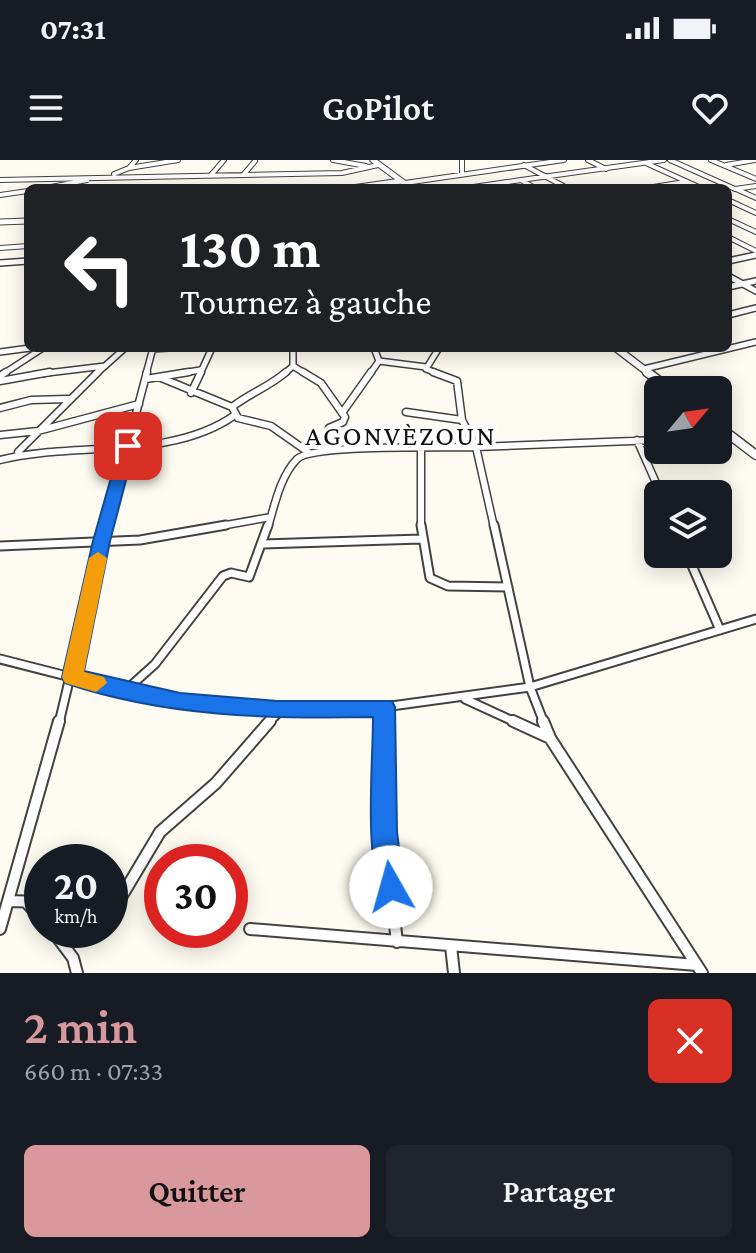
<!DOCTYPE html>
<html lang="fr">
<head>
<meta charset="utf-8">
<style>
  :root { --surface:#171b24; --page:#20242c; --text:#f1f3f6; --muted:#9ea1a6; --accent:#d9999c }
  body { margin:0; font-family:"Crimson Pro",serif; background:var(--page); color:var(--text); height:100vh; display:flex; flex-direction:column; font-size:30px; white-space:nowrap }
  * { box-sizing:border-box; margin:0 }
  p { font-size:26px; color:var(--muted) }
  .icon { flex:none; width:44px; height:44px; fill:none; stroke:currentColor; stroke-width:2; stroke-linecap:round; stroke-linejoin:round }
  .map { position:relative; height:813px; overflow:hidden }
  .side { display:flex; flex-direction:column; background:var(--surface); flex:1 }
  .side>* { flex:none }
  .top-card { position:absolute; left:24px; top:24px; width:708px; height:168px; border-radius:12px; box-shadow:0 4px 20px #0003; background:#202124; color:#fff; overflow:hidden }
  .needle { width:52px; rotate:61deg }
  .fabs { position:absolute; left:644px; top:216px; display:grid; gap:16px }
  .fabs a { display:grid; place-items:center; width:88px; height:88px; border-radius:12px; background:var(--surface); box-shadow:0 4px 20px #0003; font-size:40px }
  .speed { position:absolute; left:24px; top:684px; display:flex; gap:16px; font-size:40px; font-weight:700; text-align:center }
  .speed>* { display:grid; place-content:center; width:104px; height:104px; border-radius:50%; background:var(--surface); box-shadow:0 4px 20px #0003; line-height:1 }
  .speed small { font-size:20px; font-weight:400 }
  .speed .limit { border:12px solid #d22; background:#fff; color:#111 }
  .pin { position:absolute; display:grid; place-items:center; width:68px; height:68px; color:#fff; margin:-34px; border-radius:16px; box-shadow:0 4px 12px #0006 }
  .me { position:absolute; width:88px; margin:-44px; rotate:353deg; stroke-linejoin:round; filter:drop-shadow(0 0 6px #0008) }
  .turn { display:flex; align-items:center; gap:28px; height:168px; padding:0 24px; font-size:36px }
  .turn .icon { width:104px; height:104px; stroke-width:2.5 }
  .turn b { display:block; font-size:56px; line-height:68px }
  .round { display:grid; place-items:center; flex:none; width:84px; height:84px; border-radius:12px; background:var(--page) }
  .overview { display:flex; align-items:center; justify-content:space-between; height:136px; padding:0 24px }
  h1 { font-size:48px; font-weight:600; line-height:60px; color:var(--accent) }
  .button { display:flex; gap:16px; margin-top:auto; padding:16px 24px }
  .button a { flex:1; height:92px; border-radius:12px; background:var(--accent); color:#111; font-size:32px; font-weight:600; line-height:92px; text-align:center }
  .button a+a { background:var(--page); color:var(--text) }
  .status { display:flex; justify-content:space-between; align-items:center; height:56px; padding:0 40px; background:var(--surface); direction:ltr }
  .status svg { height:22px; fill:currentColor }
  header { display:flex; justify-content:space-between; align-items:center; height:104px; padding:0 24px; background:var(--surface); font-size:36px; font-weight:600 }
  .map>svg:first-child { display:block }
</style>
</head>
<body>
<div class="status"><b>07:31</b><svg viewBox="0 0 49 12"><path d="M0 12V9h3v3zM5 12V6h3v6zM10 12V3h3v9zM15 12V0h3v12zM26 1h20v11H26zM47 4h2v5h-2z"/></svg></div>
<header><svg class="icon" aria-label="menu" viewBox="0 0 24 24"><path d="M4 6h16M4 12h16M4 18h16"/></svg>GoPilot<svg class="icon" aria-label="heart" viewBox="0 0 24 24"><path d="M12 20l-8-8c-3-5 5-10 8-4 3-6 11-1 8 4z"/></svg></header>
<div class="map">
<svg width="756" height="813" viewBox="0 0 756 813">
  <rect width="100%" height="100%" fill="#fefcf2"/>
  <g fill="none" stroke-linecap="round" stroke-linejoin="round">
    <defs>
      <path id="minor-far4" d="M333,0L366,6
        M462,0V14
        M588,0L606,9
        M670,0L735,29L756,26
        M711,0L756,19
        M648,4L701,28
        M524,5L567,28
        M726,5L755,0
        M129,8L178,0
        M114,14L129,8L136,0
        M244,14L255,1
        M211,15L224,0
        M0,20L342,13L378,5
        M521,20L664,0
        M405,23L564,0
        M46,28L87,20
        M467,28L521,20L535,28
        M647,28L685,22
        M736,29L756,38
        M0,35L28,31
        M728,40L756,53
        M728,59L756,72
        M728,77L756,91
        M0,88L28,86"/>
      <path id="minor-far3" d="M728,101L756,95
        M0,103L28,101
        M728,116L756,131
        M728,127L756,121
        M728,155L756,148
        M293,188V206
        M374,188L379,201
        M152,189L168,188
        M0,192L30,188
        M379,201L426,207
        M293,206L306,214
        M644,209L756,182
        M3,214L43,188
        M39,214L105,206
        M96,214L125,188
        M146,214L153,188
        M177,214L200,210
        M200,214L212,188
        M284,214L293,206
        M370,214L379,201
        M439,214L426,209L439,188"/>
      <path id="minor-far2" d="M303,212L321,223L345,257L343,262L329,268L325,290
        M433,212L457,221L462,260L476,287
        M0,216L6,212
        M159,217L232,247L238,258L271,266L308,292
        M146,219L189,212
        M0,221L50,212
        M191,233L201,212
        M232,247C250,233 269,227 286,212
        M0,248L31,240L68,239
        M406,252L462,260
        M342,253L371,212
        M0,275L38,271L139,244
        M637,280L661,334
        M421,288V367
        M18,292L98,212
        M0,300C75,281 170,301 235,255
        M106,367L147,212
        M215,367L271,357
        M268,367C275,344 280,317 297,299C313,284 447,288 476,287
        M494,367L476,287L658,280"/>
      <path id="minor-far1" d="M421,365L430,418L448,426L508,427
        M494,365L530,527L544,563
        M263,384L421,379
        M0,386L140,380L226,365
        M687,394L720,470
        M0,499L157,539L277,550L384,547L530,527L756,459
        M125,531L155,504L223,416L231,413L249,417L268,365
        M465,539L517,563
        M384,547V563
        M59,563L106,365
        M268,563L281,550"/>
      <path id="minor" d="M384,561V672L397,782
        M513,561L550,578
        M543,561L550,578L702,813
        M9,741L42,742
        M26,742L42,759
        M110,746L120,739L160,672L216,623L270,561
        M0,769L59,561
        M250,769L697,805
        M52,770L73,798L77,813
        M451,786L454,813"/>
      <path id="tertiary-far2" d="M373,0L411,28
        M352,28L401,21
        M0,62L28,61"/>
      <path id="tertiary-far1" d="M616,188L650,214"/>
      <path id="tertiary" d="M647,212L671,230
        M718,266L756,295"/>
    </defs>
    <!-- minor-far4 casing -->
    <use href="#minor-far4" stroke="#424242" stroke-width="6"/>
    <!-- minor-far3 casing -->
    <use href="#minor-far3" stroke="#424242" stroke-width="8"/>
    <!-- minor-far2 casing -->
    <use href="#minor-far2" stroke="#424242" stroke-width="9"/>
    <!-- minor-far1 casing -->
    <use href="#minor-far1" stroke="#424242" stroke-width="11"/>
    <!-- minor casing -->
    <use href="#minor" stroke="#424242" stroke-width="14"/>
    <!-- tertiary-far2 casing -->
    <use href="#tertiary-far2" stroke="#424242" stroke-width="7"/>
    <!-- tertiary-far1 casing -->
    <use href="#tertiary-far1" stroke="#424242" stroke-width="9"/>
    <!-- tertiary casing -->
    <use href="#tertiary" stroke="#424242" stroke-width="11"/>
    <!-- minor-far4 -->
    <use href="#minor-far4" stroke="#fff" stroke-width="4"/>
    <!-- minor-far3 -->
    <use href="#minor-far3" stroke="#fff" stroke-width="5"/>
    <!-- minor-far2 -->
    <use href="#minor-far2" stroke="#fff" stroke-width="6"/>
    <!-- minor-far1 -->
    <use href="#minor-far1" stroke="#fff" stroke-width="7"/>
    <!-- minor -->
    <use href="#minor" stroke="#fff" stroke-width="10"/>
    <!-- tertiary-far2 -->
    <use href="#tertiary-far2" stroke="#fff" stroke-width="5"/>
    <!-- tertiary-far1 -->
    <use href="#tertiary-far1" stroke="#fff" stroke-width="6"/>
    <!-- tertiary -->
    <use href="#tertiary" stroke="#fff" stroke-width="8"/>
  </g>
  <!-- route -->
  <path fill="#1a73e8" stroke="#114b97" stroke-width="2" d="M128,281L135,286L110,381L84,511L180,533L277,541H392L395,547L397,672L404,727L400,736L391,740L382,736C364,693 373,605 373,557C269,559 165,557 65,523L62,517L93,381L120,286Z"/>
  <!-- slow -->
  <path fill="#f59e0b" d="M98,392L107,398L84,512L104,517L107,523L96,532L65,523L62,517L89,398Z"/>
  <g text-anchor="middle" stroke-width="8" stroke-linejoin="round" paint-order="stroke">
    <!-- neighbourhood labels -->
    <g font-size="28" letter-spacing="2" fill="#0f0f0f" stroke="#fff">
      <text x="401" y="285">AGONVÈZOUN</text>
    </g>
  </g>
</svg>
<div class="fabs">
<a><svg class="needle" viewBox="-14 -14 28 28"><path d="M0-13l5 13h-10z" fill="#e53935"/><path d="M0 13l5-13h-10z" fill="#9ea1a6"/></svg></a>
<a><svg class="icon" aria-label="layers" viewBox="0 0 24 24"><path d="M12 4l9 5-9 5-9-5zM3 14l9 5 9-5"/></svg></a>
</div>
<div class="speed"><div>20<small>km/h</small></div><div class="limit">30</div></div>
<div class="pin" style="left:128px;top:286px;background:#d93025"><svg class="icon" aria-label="arrive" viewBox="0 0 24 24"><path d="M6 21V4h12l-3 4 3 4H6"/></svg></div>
<svg class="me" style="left:391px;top:727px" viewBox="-20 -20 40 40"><circle r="19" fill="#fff"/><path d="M0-13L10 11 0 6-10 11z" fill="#1a73e8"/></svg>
<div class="top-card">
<div class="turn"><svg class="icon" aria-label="left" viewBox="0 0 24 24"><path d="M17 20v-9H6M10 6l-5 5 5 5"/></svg><div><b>130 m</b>Tournez à gauche</div></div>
</div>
</div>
<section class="side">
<div class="overview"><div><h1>2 min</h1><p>660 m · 07:33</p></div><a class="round" style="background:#d93025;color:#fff"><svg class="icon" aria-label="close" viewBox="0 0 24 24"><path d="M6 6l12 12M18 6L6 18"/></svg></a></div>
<div class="button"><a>Quitter</a><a>Partager</a></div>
</section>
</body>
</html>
